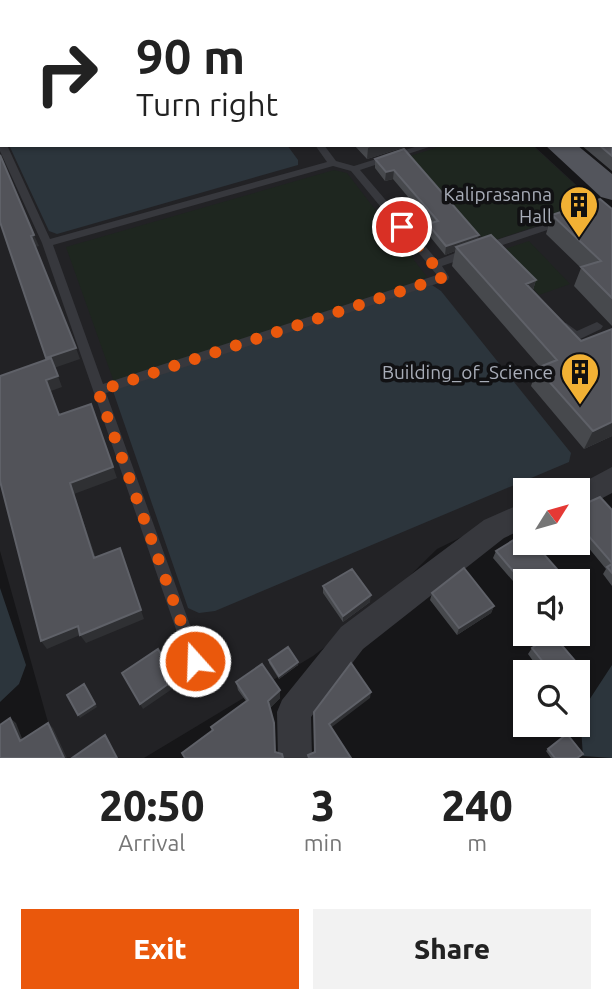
<!DOCTYPE html>
<html lang="en">
<head>
<meta charset="utf-8">
<style>
  :root { --surface:#fff; --page:#f2f2f2; --text:#222; --muted:#767676; --accent:#ea580c }
  body { margin:0; font-family:Ubuntu,sans-serif; background:var(--page); color:var(--text); height:100vh; display:flex; flex-direction:column; font-size:26px; white-space:nowrap }
  * { box-sizing:border-box; margin:0 }
  p { font-size:23px; color:var(--muted) }
  .icon { flex:none; width:38px; height:38px; fill:none; stroke:currentColor; stroke-width:2; stroke-linecap:round; stroke-linejoin:round }
  .map { position:relative; height:758px; overflow:hidden }
  .details { display:flex; flex-direction:column; background:var(--surface); flex:1 }
  .details>* { flex:none }
  .top-card { position:absolute; left:0px; top:0px; width:612px; height:147px; box-shadow:0 2px 5px #0004; background:#fff; color:var(--text); overflow:hidden }
  .needle { width:46px; rotate:53deg }
  .buttons { position:absolute; left:513px; top:478px; display:grid; gap:14px }
  .buttons a { display:grid; place-items:center; width:77px; height:77px; border-radius:0px; background:var(--surface); box-shadow:0 2px 5px #0004; font-size:35px }
  .pin { position:absolute; display:grid; place-items:center; width:60px; height:60px; color:#fff; margin:-30px; border:4px solid #fff; border-radius:50%; box-shadow:0 2px 7px #0007 }
  .me { position:absolute; width:77px; margin:-38px; rotate:340deg; stroke-linejoin:round; filter:drop-shadow(0 0 5px #0008) }
  .turn { display:flex; align-items:center; gap:24px; height:147px; padding:0 21px; font-size:32px }
  .turn .icon { width:91px; height:91px; stroke-width:2.5 }
  .turn b { display:block; font-size:49px; line-height:60px }
  .eta { display:flex; justify-content:space-evenly; align-items:center; height:119px; text-align:center }
  .eta b { font-size:42px; font-weight:800; line-height:49px }
  .primary-button { display:flex; gap:14px; margin-top:auto; padding:14px 21px }
  .primary-button a { flex:1; height:80px; border-radius:0px; background:var(--accent); color:#fff; font-size:28px; font-weight:800; line-height:80px; text-align:center }
  .primary-button a+a { background:var(--page); color:var(--text) }
  .map>svg:first-child { display:block }
</style>
</head>
<body>
<div class="map">
<svg width="612" height="758" viewBox="0 0 612 758">
  <rect width="100%" height="100%" fill="#161618"/>
  <!-- built -->
  <path fill="#222225" d="M0,0L370,2H2V145H533L612,218V469L576,490H525V506L437,549L377,608L313,656L144,758H58L0,551Z"/>
  <!-- green -->
  <path fill="#1e261f" d="M445,145H532L597,205L487,243L407,157Z
    M334,170L347,173L427,277L389,294L115,385L66,247Z
    M529,241L570,284L539,295L499,251Z"/>
  <!-- water -->
  <path fill="#2c353c" d="M9,145H287L298,160V165L57,234L49,231Z
    M432,285L441,291L571,453L569,462L215,611L199,613L188,608L113,391L116,387Z
    M0,588L26,665L19,684L0,702Z
    M612,665V758L583,756L580,714Z"/>
  <g fill="none" stroke-linecap="round" stroke-linejoin="round">
    <!-- service -->
    <path fill="#37383d" fill-rule="evenodd" d="M41,0H53L38,2Z
      M121,0H129L130,2H122Z
      M0,10H2V15H0Z
      M0,88H2V93L0,94Z
      M0,138L2,139V145H7L50,239L327,162L315,145H324L336,161L354,166L421,145H435L360,170L437,260L463,250H471L472,253L471,256L442,266L449,277L448,280L106,393L203,661L201,667L195,669L189,667L187,661L42,243L0,151ZM333,166L351,171L437,275L103,384L53,245Z
      M564,218L569,221L568,223L485,251L480,247L481,245Z
      M597,322L603,326L601,329L576,341L572,340L560,327L566,323L577,331Z"/>
    <!-- minor -->
    <path fill="#37383d" fill-rule="evenodd" d="M195,0H210L211,2H196Z
      M611,19L612,20V30L611,29Z
      M612,467V493L578,511V490H569Z
      M525,502V528L504,538L363,649L311,717L312,758H278L277,712L282,700L341,627L484,520Z"/>
    <!-- primary -->
    <path fill="#53555c" fill-rule="evenodd" d="M373,0H397L398,2H375Z
      M545,145H577L612,174V200L601,197Z"/>
  </g>
  <!-- wall -->
  <path fill="#47494d" d="M422,0H612V11L611,12V2H424Z
    M612,30V171L581,145H611Z
    M354,145H411L367,159Z
    M404,149L478,239L536,280L533,290L581,341L612,329V436L584,449L531,386L537,368L540,367L452,266L455,251L445,255L427,233L428,224L430,223L393,179L385,181L375,168V159Z
    M612,209V326L574,286L581,268L546,234L552,215Z
    M578,507L612,510V586L603,574L606,569L578,535Z
    M525,528V542H561L543,554L525,581V595L493,558L496,551L525,533L523,532Z
    M323,586L370,602L343,622L323,593Z
    M432,593L494,606L491,613L457,635L430,600Z
    M532,648L577,663L568,672H541L528,654Z
    M269,660L298,662V665L279,679L269,663Z
    M236,682L280,698L270,708L275,730L212,731L211,727L246,701L238,690Z
    M548,749L577,758H551L546,751Z"/>
  <!-- shaded-wall -->
  <path fill="#2f3033" d="M376,145H411L367,159L368,148Z
    M394,170L393,179L385,181L386,172Z
    M34,235L39,246L35,247L31,236Z
    M479,235L477,244L456,247L455,251L445,255L446,246Z
    M536,280L530,299L526,284Z
    M76,348L80,359L51,369L46,358Z
    M58,376L62,387L51,391L63,426L46,380Z
    M91,404L117,478L74,494L99,567L94,558L70,483Z
    M612,416V436L584,449L593,431Z
    M554,542H561L537,558L541,551Z
    M120,548L144,619L86,643L80,635L47,649L41,641Z
    M371,595L370,602L343,622V616Z
    M494,606L491,613L457,635L459,628Z
    M298,662V665L279,679V676Z
    M175,679L178,685L143,709L140,704Z
    M87,687L97,707L80,718L78,715Z
    M280,690V698L269,709L268,701Z
    M371,692L370,698L328,730L329,724Z
    M10,718L16,723L25,746L20,741Z
    M48,723L53,728L67,758H64Z"/>
  <!-- building -->
  <path fill="#525359" stroke="#5f6168" stroke-width="2" d="M156,0H183L184,2H157Z
    M236,0H324L326,2H238Z
    M343,0H384L387,2H336Z
    M436,0H612V2H438Z
    M611,29L612,30V156L599,145H611Z
    M404,149L479,235L446,246L428,224L438,221L394,170L386,172L375,159Z
    M0,155L34,235L31,236L76,348L46,358L0,222Z
    M600,199L612,209V298L581,267L601,261L552,215Z
    M491,235L536,280L526,284L581,341L612,329V422L593,431L537,368L557,360L456,247Z
    M51,358L58,376L46,380L59,415L91,404L113,467L70,483L94,558L120,548L141,610L80,635L78,626L41,641L0,481V376Z
    M600,497L612,510V563L580,526L578,527V507Z
    M525,533V542H554L541,551L564,577L558,581H525V585L496,551Z
    M612,564V573L607,567Z
    M464,568L494,606L459,628L432,593Z
    M352,569L371,595L343,616L323,586Z
    M578,609L582,615L578,618Z
    M552,634L577,663L564,672H551L532,648Z
    M288,647L298,662L279,676L269,660Z
    M158,649L175,679L140,704L122,673Z
    M351,663L371,692L329,724L351,758H309L308,755L315,752L314,712Z
    M262,664L280,690L268,701L274,723L275,752L282,754L283,758H185L182,753L213,730L211,727L248,700L236,682Z
    M84,684L95,704L78,715L67,695Z
    M10,718L20,741L48,723L64,758H0V725Z
    M567,734L583,754L577,758H555L548,749Z
    M105,735L117,758H72Z"/>
  <g fill="none" stroke-linecap="round" stroke-linejoin="round">
    <!-- route -->
    <path stroke="#ea580c" stroke-width="12" stroke-dasharray="0 21.6" d="M195,661L98,391L444,277L402,227"/>
  </g>
  <!-- icons -->
  <defs>
    <symbol id="building-pin" viewBox="-11 -11 22 30"><path d="M0 17L-7.5 6A9.5 9.5 0 1 1 7.5 6Z" fill="#f2b134" stroke="#111113"/><path d="M-4-6H4V6H1V3H-1V6H-4ZM-2.5-4.3h1.7v1.8h-1.7ZM.8-4.3h1.7v1.8H.8ZM-2.5-1h1.7V.8h-1.7ZM.8-1h1.7V.8H.8Z" fill="#111"/></symbol>
  </defs>
  <g fill-rule="evenodd">
    <use href="#building-pin" x="557" y="183" width="44" height="60"/>
    <use href="#building-pin" x="558" y="350" width="44" height="60"/>
  </g>
  <g text-anchor="middle" stroke-width="7" stroke-linejoin="round" paint-order="stroke">
    <!-- poi labels -->
    <g font-size="19" fill="#a8adb8" stroke="#111113" text-anchor="end">
      <text x="552" y="201">Kaliprasanna<tspan x="552" dy="22">Hall</tspan></text>
      <text x="553" y="379">Building_of_Science</text>
    </g>
  </g>
</svg>
<div class="buttons">
<a><svg class="needle" viewBox="-14 -14 28 28"><path d="M0-13l5 13h-10z" fill="#e53935"/><path d="M0 13l5-13h-10z" fill="#767676"/></svg></a>
<a><svg class="icon" aria-label="sound" viewBox="0 0 24 24"><path d="M4 9h4l5-4v14l-5-4H4zM17 9q2 3 0 6"/></svg></a>
<a><svg class="icon" aria-label="search" viewBox="0 0 24 24"><circle cx="10" cy="10" r="6"/><path d="M15 15l6 6"/></svg></a>
</div>
<div class="pin" style="left:402px;top:227px;background:#d93025"><svg class="icon" aria-label="arrive" viewBox="0 0 24 24"><path d="M6 21V4h12l-3 4 3 4H6"/></svg></div>
<svg class="me" style="left:195px;top:661px" viewBox="-20 -20 40 40"><circle r="17" fill="#ea580c" stroke="#fff" stroke-width="3"/><path d="M0-11L8 9 0 5-8 9z" fill="#fff"/></svg>
<div class="top-card">
<div class="turn"><svg class="icon" aria-label="right" viewBox="0 0 24 24"><path d="M7 20v-9h11M14 6l5 5-5 5"/></svg><div><b>90 m</b>Turn right</div></div>
</div>
</div>
<section class="details">
<div class="eta">
<div><b>20:50</b><p>Arrival</p></div>
<div><b>3</b><p>min</p></div>
<div><b>240</b><p>m</p></div>
</div>
<div class="primary-button"><a>Exit</a><a>Share</a></div>
</section>
</body>
</html>
